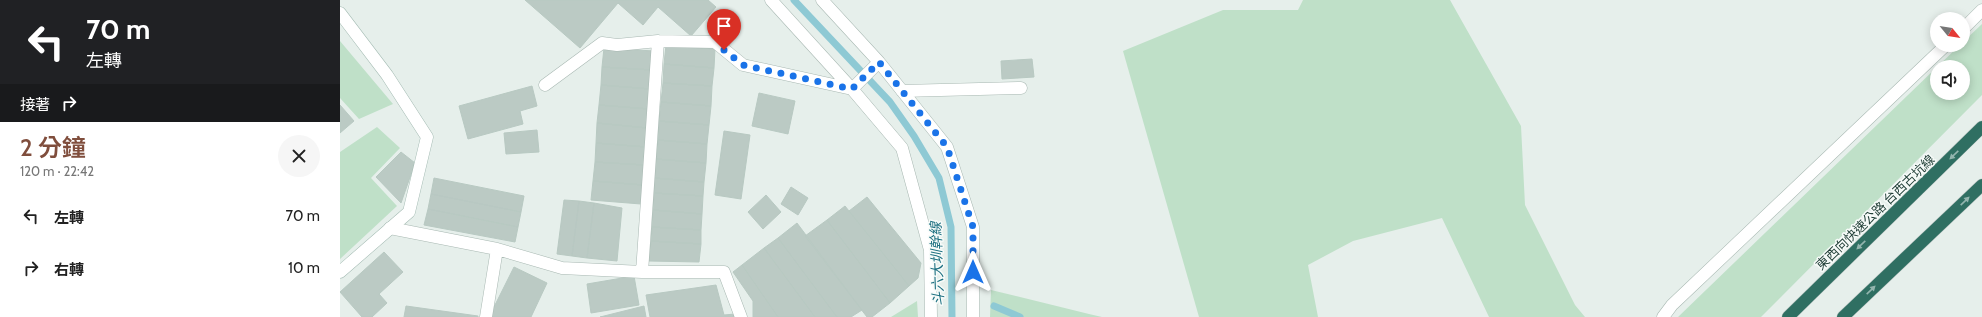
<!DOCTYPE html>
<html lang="zh-TW">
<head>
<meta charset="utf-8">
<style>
  :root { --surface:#fff; --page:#f6f6f6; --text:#222; --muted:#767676; --accent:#804e3d }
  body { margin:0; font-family:Cabin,"Noto Sans TC",sans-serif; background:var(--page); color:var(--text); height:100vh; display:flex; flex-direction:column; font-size:15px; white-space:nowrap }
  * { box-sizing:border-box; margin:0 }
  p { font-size:13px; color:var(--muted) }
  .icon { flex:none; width:22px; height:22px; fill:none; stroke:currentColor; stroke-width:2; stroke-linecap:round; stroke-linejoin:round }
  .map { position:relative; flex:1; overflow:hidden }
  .drawer { display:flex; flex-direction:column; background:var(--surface); width:340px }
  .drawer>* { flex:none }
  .guide { background:#202124; color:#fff; overflow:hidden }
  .needle { width:26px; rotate:120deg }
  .controls { position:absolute; left:1590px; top:12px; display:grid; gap:8px }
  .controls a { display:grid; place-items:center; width:40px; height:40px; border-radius:50%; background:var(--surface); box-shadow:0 2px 10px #0003; font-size:20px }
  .pin { position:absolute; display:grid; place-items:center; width:34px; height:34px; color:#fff; margin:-41px -17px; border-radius:50% 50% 50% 0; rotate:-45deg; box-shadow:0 0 4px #0007 }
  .pin .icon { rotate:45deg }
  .me { position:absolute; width:44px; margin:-22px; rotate:0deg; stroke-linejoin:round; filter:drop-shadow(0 0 3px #0008) }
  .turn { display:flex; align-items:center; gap:14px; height:84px; padding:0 20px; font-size:18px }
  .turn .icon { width:52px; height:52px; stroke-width:2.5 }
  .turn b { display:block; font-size:28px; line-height:34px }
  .then { display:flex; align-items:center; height:38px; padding:0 20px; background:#0003; gap:8px; font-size:15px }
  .round { display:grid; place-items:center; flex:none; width:42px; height:42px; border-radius:21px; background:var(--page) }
  .headline { display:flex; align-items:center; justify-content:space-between; height:68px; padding:0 20px }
  h1 { font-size:24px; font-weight:600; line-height:30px; color:var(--accent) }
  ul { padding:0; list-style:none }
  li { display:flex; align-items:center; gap:12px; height:52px; padding:0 20px }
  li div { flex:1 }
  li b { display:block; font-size:15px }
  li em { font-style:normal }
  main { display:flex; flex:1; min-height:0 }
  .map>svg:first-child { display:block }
</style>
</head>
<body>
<main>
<section class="drawer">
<div class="guide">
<div class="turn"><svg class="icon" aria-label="left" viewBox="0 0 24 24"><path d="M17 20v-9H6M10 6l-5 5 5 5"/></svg><div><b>70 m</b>左轉</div></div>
<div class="then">接著<svg class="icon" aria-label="right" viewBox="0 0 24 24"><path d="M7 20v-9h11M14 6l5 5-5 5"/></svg></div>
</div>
<div class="headline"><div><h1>2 分鐘</h1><p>120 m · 22:42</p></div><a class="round"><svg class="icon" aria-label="close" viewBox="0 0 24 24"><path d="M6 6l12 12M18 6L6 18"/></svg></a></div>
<ul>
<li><svg class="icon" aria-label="left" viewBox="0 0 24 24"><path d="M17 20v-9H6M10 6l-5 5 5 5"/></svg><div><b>左轉</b></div><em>70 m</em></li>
<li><svg class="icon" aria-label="right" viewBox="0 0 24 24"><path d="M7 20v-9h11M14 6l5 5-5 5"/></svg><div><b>右轉</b></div><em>10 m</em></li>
</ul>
</section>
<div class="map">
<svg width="1642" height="317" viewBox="0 0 1642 317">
  <rect width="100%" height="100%" fill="#e6efeb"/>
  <!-- green -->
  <path fill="#bfe0c8" d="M963,0H1110L1181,126L1185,205L1235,305L1245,317H1149L1102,218L1013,241L968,265L978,317H859L783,51L883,10H958Z
    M1642,24V95L1421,317H1338L1597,67V93H1623V67H1597L1620,45H1623V42Z
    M0,41L53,104L19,119L0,98Z
    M37,127L60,148L31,178L57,206L0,259V152Z
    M651,290L749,314L762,317H650Z
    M577,301L578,317H551Z"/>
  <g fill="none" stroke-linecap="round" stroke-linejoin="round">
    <!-- stream -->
    <path stroke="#8ec9d4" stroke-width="7" d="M454,0L550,102L574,136L599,178L611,227L612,317
      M654,306L680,317"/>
  </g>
  <!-- building -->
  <path fill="#bbcac4" stroke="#b8c9c2" d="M185,0H368L376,7L351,36L318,7L303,25L278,3L240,48Z
    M326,45L375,49L374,68L324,64Z
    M264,48L314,51L312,70L262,67Z
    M692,59L694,77L662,79L661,61Z
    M324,64L374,68L372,86L323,83Z
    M262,67L312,70L310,89L261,85Z
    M323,83L372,86L371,106L321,102Z
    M261,85L310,89L309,109L259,105Z
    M192,86L197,106L180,111L183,124L128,139L119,106Z
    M419,93L455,101L448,134L412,126Z
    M321,102L371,106L369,125L319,121Z
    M0,105L14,121L0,133Z
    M259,105L309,109L307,128L257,123Z
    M319,121L369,125L367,144L318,140Z
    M257,123L307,128L306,147L256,143Z
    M197,130L199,152L166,154L164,133Z
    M384,131L410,135L401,199L375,195Z
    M318,140L367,144L366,163L316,159Z
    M256,143L306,147L304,165L255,162Z
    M61,152L75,163L61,203L36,177Z
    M316,159L366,163L364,182L314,178Z
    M255,162L304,165L303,185L253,181Z
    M94,178L184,196L181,212L91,194Z
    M314,178L364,182L363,196L314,193Z
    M253,181L303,185L301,204L251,200Z
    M451,187L468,198L458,215L441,204Z
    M314,193L363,196L362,214L313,210Z
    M91,194L181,212L178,227L88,209Z
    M426,195L441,212L423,229L408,212Z
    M527,197L581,263L578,278L569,286L509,211Z
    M224,200L239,201L232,256L217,254Z
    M239,201L254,203L247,258L232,256Z
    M254,203L282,208L277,261L247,258Z
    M505,206L569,286L550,303L487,220Z
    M88,209L178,227L175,242L84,225Z
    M313,210L362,214L361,230L312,227Z
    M487,220L550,303L532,317H527L465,236Z
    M457,223L522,310L511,317H497L438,238Z
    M312,227L361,230V244L311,241Z
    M438,238L497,317H475L424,248Z
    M311,241L361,244L359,262L309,261Z
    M424,248L475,317H438L402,265Z
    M44,252L63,272L39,294L47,303L32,317H22L0,292Z
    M402,265L438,317H413V301L393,272Z
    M174,267L207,283L191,317H151L152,311Z
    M294,276L299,305L251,313L247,284Z
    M376,285L384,315L395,314L396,317H310L306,295Z
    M66,306L138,316V317H64Z
    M304,306L306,317H260Z"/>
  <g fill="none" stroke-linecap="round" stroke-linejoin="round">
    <defs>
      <path id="street" d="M431,0L512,89L562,148L590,250L591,317
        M482,0L539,62L607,147L633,227V317
        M1623,29L1642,10
        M205,85L262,43L277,45L318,41L375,42L403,65L512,89L539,62
        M562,91L681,88
        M50,228L157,249L222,268L302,272H384L401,317
        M302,272L318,41
        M146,317L157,249
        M1323,317L1332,305L1606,45"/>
      <path id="secondary" d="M0,13L47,75L87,137L69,212L0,272"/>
      <path id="highway" d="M1448,317L1642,127
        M1503,317L1642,185"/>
    </defs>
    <!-- street casing -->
    <use href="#street" stroke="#a8b8b2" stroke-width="13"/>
    <!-- secondary casing -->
    <use href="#secondary" stroke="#a4bbb3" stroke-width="13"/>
    <!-- highway casing -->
    <use href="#highway" stroke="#c2cac8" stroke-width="13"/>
    <!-- street -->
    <use href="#street" stroke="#fff" stroke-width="12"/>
    <!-- secondary -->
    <use href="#secondary" stroke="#fff" stroke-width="12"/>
    <!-- highway -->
    <use href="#highway" stroke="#2f6f62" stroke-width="12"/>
  </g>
  <!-- one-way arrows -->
  <defs><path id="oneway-solid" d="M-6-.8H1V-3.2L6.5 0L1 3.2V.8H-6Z"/></defs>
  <g fill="#93b5ae">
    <use href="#oneway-solid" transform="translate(1614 155) rotate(136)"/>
    <use href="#oneway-solid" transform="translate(1625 201) rotate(-44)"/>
    <use href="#oneway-solid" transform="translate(1521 245) rotate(136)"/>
    <use href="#oneway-solid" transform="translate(1531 290) rotate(-44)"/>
  </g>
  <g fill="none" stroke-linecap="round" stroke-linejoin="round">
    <!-- route -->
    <path stroke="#1a73e8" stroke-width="7" stroke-dasharray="0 12.6" d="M384,50L403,65L512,89L539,62L607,147L633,227V272"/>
  </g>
  <g text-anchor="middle" stroke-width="3" stroke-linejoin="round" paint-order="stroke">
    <!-- street labels -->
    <g font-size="13" fill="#24423a" stroke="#f7fbf9">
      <text transform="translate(1535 212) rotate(-44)" y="5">東西向快速公路 台西古坑線</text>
    </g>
    <!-- water labels -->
    <g font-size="14" font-style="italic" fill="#1c6f80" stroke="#f7fbf9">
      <text transform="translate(597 264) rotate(-92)" y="5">斗六大圳幹線</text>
    </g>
  </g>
</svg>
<div class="controls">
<a><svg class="needle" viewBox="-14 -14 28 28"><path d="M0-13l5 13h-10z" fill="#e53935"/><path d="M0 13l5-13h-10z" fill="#767676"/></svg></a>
<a><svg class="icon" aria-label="sound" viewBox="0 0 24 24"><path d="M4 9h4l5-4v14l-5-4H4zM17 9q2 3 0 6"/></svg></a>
</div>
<div class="pin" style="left:384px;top:50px;background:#d93025"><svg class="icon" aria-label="arrive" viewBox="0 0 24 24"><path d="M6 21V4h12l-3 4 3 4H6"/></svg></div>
<svg class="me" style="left:633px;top:272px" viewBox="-20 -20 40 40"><path d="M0-17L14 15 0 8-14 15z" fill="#1a73e8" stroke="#fff" stroke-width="4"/></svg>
</div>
</main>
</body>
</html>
